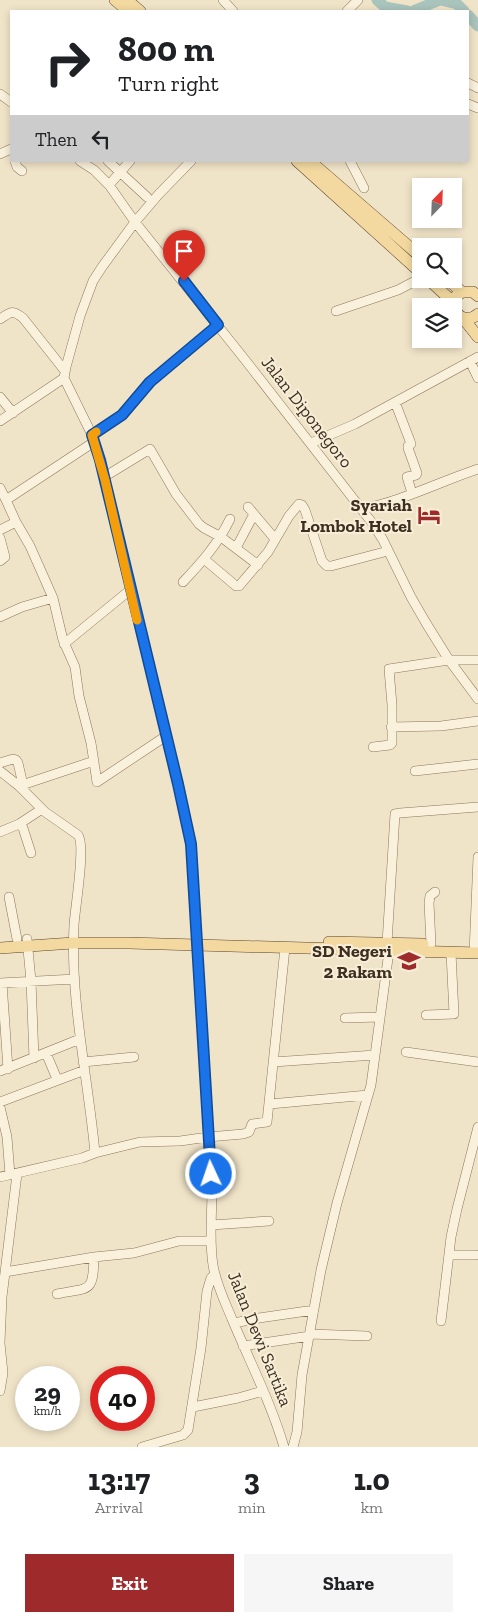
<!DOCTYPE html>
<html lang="en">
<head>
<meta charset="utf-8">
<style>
  :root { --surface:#fff; --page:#f6f6f6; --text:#202124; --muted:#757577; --accent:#9e2a2b }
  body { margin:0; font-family:"Zilla Slab",serif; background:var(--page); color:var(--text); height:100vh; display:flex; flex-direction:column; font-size:19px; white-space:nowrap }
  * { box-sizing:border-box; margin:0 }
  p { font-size:16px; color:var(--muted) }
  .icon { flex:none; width:28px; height:28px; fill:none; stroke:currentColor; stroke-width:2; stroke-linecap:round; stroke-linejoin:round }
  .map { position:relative; height:1447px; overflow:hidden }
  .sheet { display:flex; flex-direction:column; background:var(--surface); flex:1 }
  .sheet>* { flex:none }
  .banner { position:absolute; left:10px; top:10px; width:459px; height:152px; border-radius:0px; box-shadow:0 2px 8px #0003; background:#fff; color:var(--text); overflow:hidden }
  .needle { width:32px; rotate:23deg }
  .controls { position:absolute; left:412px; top:178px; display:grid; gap:10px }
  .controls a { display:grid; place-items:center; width:50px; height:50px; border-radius:0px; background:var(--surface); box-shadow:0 2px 8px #0003; font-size:25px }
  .speed { position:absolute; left:15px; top:1366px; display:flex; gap:10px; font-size:25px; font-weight:700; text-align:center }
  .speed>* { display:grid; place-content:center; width:65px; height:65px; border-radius:50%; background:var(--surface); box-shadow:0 2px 8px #0003; line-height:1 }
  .speed small { font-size:12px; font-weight:400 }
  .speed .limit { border:8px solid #d22; background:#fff; color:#111 }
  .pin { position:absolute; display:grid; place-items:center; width:42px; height:42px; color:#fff; margin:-51px -21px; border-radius:50% 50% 50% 0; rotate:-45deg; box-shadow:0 0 5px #0007 }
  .pin .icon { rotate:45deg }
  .me { position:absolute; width:55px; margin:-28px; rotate:357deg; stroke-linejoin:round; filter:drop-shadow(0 0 4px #0008) }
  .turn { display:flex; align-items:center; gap:18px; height:105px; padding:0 25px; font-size:22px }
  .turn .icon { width:65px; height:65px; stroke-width:2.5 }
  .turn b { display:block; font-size:35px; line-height:42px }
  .then { display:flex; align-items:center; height:48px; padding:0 25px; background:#0003; gap:10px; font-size:19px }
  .eta { display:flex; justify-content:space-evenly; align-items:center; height:85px; text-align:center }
  .eta b { font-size:30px; font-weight:800; line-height:35px }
  .cta { display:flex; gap:10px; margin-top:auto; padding:10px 25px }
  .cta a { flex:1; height:58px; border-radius:0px; background:var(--accent); color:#fff; font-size:20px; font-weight:800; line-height:58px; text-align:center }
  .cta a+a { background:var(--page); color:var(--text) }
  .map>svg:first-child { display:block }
</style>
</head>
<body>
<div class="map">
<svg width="478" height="1447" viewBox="0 0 478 1447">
  <rect width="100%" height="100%" fill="#f0e4c8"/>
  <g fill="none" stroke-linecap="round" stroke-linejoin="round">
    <!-- river -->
    <path stroke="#a9c4bc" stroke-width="11" d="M377,0L385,7L407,11
      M441,0L457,4L464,11
      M413,11L440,0
      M468,15L478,26"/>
    <defs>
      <path id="minor" d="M223,0L233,11
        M347,11L358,0
        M468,83L478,88
        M0,94L11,102
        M468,104L478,108
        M0,154L11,149
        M15,161L17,167L22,171
        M80,161L94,170L109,185
        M108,161L147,197
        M130,161L109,185L135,222L246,361L373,524L383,540L411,597L426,623L449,660L478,699
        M191,161L158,195L135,222L102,267L93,281L80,316L66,367L64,378L92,435L100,461L178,784L191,844L212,1189C212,1214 209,1241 213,1265C216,1284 225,1302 232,1319C250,1362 271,1403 284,1447
        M350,161L364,188
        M336,311L398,290L421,278
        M0,319C11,312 12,309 23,318L65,371
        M470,361L478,378
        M0,397L13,413
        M395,402L410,441L411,444L408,446V448L417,473L416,475L407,477L412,493
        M0,421L64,378
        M92,435L122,415L149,382L218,325
        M311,443L355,424L478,357
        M104,477L150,449L176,494L199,524L204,528L221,537L258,565
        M0,488L6,500
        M248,507L275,539
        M362,509C402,501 439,482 478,469
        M16,522L30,546L53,598
        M0,530L16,522L6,500L94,442
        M0,538L5,557L0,561
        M236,548L254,514
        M204,559L236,586H239L268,552L289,516L299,504L302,505L305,510L322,561L327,566H331L388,551
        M183,582C201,563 218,544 230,519
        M0,617L22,607L53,598L63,640L75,667L79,696L91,743L97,782L166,736
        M64,644L130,590
        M391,727L441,726L478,721
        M373,747L390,745L392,743V705L389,669L449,660H478
        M0,763L13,759L16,760L18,763L23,785
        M0,771L19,786L45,812L78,835C86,845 75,908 74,925C70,1001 88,1077 95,1153L82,1158L0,1177
        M415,771L478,764
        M19,786L94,761
        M19,824L23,828L31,853
        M0,832L19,824L42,809
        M9,897L17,939
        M27,939L31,981L34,1058
        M387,943L395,814L400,813L478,807
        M431,944L429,903L430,896L435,892
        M474,953L478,857
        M0,983L75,979
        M2,983L8,1069
        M426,1015L454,1014L451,953
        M345,1018L379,1017
        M406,1052L478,1062
        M46,1053L57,1079
        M83,1062L134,1057
        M273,1062L375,1055
        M0,1071L80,1039
        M0,1102L85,1070
        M270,1104L368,1095
        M0,1107L7,1137L10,1175
        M95,1153L140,1142L180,1141L208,1137L243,1134L249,1132L252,1124L267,1122L285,948
        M211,1225L269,1221
        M449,1255H476
        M5,1272L94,1257L134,1253L179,1241H211
        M57,1294C90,1287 93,1294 94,1257
        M441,1321L451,1237L457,1209L478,1127
        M234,1323L259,1318L314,1310
        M310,1334L367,1336
        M243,1346L310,1336
        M0,1391L3,1373L0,1343L2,1297L17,1174
        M193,1407L238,1398L263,1391
        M142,1447L183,1435L188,1430L201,1348L207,1291L211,1278L215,1274
        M293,1447L297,1432L302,1375L321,1270L337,1203L371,1085L389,951"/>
      <path id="major" d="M115,0L128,11
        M127,0L140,11
        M297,161L421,273
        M310,161L421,257
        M428,279L453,302
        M447,279L462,292
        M453,306L455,297L462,292H473L478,296
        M454,308C459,319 469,322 478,314
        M463,318L478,337
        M329,942L423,944
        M0,948L73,943H129L478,953"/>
    </defs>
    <!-- minor casing -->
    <use href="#minor" stroke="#8d765c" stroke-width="10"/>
    <!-- major casing -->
    <use href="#major" stroke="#5b4430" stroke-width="12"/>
    <!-- minor -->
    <use href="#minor" stroke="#faf1dc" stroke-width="9"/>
    <!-- major -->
    <use href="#major" stroke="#f3d9a0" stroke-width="11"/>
  </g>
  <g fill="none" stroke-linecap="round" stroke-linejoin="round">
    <defs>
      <path id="route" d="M184,281L218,325L150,382L122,415L92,435L100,460L178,784L191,844L211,1174"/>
    </defs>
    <!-- route casing -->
    <use href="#route" stroke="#114b97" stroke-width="12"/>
    <!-- route -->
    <use href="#route" stroke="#1a73e8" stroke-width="9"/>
    <!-- slow -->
    <path stroke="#f59e0b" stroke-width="9" d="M96,432L92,435L105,480L137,620"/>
  </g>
  <!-- icons -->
  <defs>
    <symbol id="hotel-bare" viewBox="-9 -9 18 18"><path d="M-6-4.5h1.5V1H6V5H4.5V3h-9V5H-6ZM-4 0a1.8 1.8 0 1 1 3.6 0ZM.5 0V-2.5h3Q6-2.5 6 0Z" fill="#9e2a2b" stroke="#f7eed8" stroke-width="2.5" paint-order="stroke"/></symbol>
    <symbol id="school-bare" viewBox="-9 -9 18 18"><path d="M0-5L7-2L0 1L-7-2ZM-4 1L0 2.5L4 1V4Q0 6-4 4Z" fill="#9e2a2b" stroke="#f7eed8" stroke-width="2.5" paint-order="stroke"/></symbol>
  </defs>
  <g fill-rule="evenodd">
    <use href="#hotel-bare" x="413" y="499" width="32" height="32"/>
    <use href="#school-bare" x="393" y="945" width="32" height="32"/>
  </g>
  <g text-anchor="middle" stroke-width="4" stroke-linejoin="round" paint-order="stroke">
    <!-- street labels -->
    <g font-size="18" fill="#3d2e20" stroke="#f7eed8">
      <text transform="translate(307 412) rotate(52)" y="6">Jalan Diponegoro</text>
      <text transform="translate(260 1339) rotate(68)" y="6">Jalan Dewi Sartika</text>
    </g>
    <!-- poi labels -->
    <g font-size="18" font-weight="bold" fill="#3d2e20" stroke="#f7eed8" text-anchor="end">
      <text x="412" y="511">Syariah<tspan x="412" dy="21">Lombok Hotel</tspan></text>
      <text x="392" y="957">SD Negeri<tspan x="392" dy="21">2 Rakam</tspan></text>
    </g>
  </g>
</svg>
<div class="controls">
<a><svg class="needle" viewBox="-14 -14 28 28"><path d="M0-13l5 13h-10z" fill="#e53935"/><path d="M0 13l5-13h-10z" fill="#757577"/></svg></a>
<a><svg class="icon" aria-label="search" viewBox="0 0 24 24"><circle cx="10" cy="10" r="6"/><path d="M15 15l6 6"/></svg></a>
<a><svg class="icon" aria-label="layers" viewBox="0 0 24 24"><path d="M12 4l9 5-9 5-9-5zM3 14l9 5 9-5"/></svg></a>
</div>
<div class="speed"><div>29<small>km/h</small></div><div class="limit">40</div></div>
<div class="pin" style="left:184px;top:281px;background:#d93025"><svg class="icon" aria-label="arrive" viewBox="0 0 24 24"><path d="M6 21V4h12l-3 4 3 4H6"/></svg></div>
<svg class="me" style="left:211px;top:1174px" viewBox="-20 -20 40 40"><circle r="17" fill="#1a73e8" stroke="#fff" stroke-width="3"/><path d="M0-11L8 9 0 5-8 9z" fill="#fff"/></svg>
<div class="banner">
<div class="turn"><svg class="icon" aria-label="right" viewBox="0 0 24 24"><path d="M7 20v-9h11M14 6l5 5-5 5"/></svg><div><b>800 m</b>Turn right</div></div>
<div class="then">Then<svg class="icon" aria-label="left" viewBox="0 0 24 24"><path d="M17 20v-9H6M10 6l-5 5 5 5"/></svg></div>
</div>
</div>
<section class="sheet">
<div class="eta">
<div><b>13:17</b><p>Arrival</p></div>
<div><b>3</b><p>min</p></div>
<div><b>1.0</b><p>km</p></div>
</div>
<div class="cta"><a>Exit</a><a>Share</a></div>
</section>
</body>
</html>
